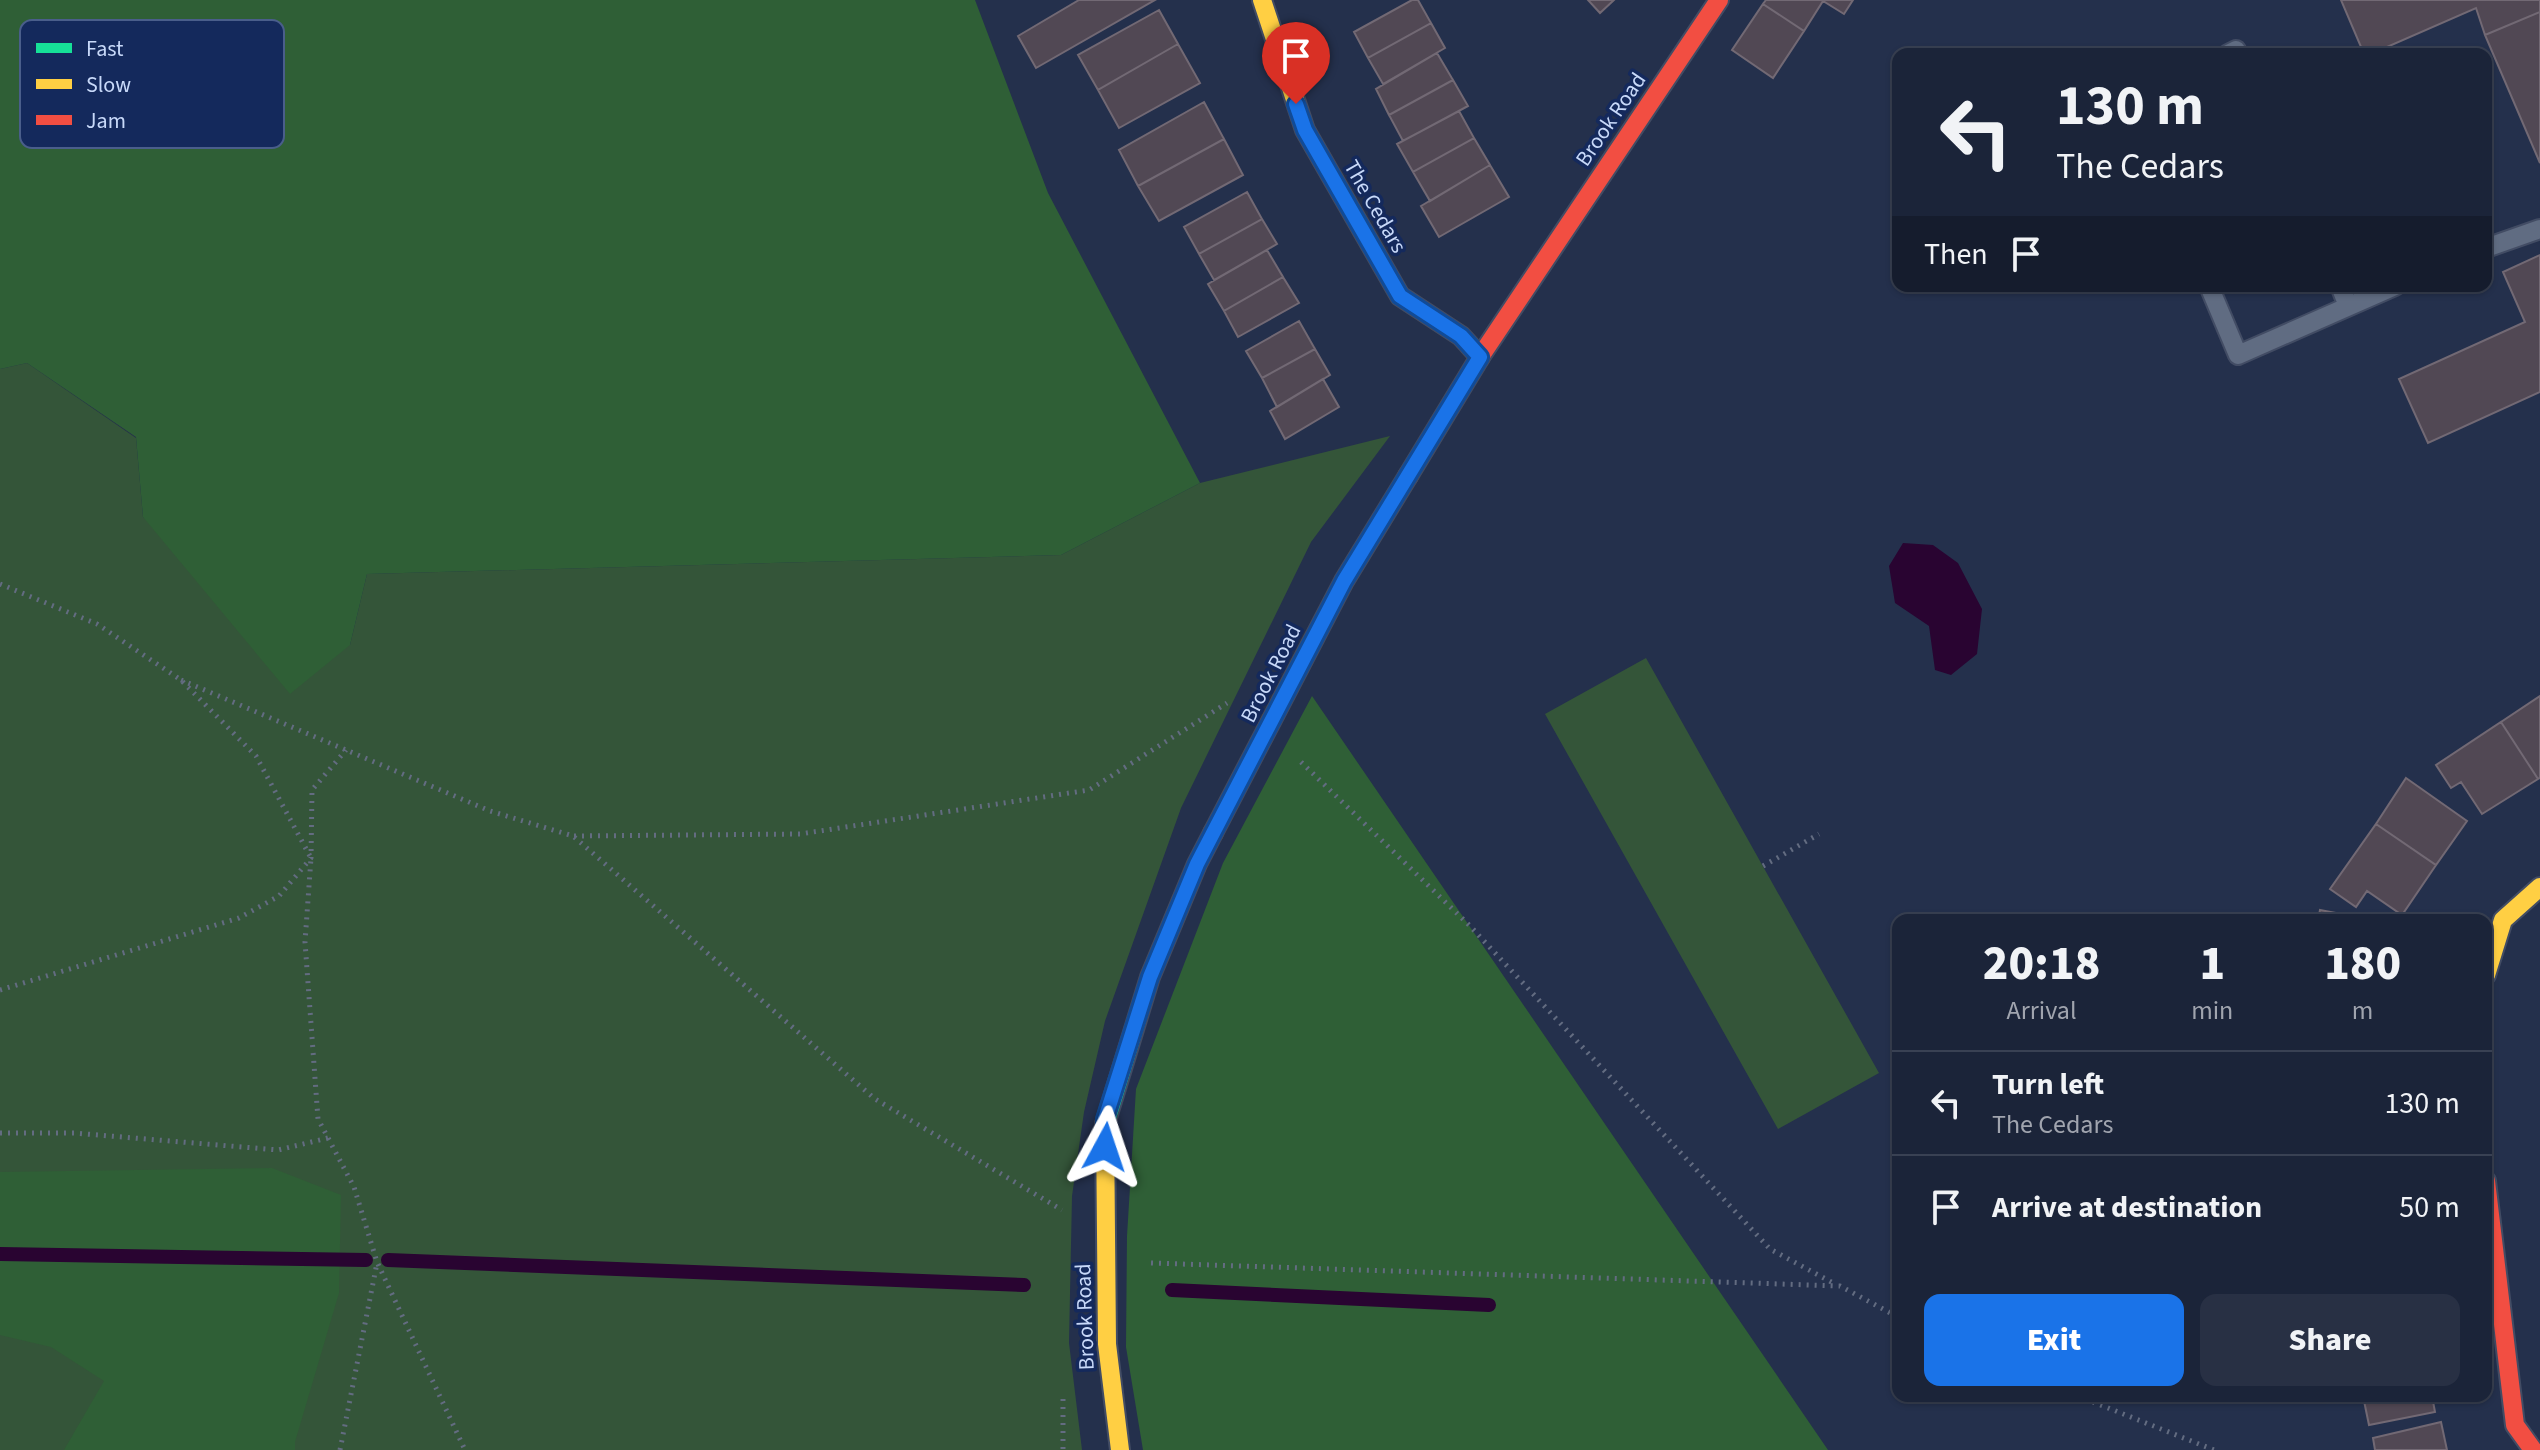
<!DOCTYPE html>
<html lang="en">
<head>
<meta charset="utf-8">
<style>
  :root { --surface:#1b2439; --page:#283044; --text:#f1f3f6; --muted:#a0a4ae; --line:#394153; --accent:#1a73e8 }
  body { margin:0; font-family:"Source Sans 3",sans-serif; background:var(--page); color:var(--text); height:100vh; display:flex; flex-direction:column; font-size:30px; white-space:nowrap }
  * { box-sizing:border-box; margin:0 }
  p { font-size:26px; color:var(--muted) }
  .icon { flex:none; width:44px; height:44px; fill:none; stroke:currentColor; stroke-width:2; stroke-linecap:round; stroke-linejoin:round }
  .map { position:relative; flex:1; overflow:hidden }
  .sheet { position:absolute; left:1892px; top:914px; width:600px; height:488px; display:flex; flex-direction:column; background:var(--surface); border-radius:16px; box-shadow:0 2px 6px #0004,0 0 0 2px var(--line) }
  .sheet>* { flex:none }
  .guide { position:absolute; left:1892px; top:48px; width:600px; height:244px; border-radius:16px; box-shadow:0 2px 6px #0004,0 0 0 2px var(--line); background:#1b2439; color:var(--text); overflow:hidden }
  .pin { position:absolute; display:grid; place-items:center; width:68px; height:68px; color:#fff; margin:-82px -34px; border-radius:50% 50% 50% 0; rotate:-45deg; box-shadow:0 0 8px #0007 }
  .pin .icon { rotate:45deg }
  .me { position:absolute; width:88px; margin:-44px; rotate:5deg; stroke-linejoin:round; filter:drop-shadow(0 0 6px #0008) }
  .turn { display:flex; align-items:center; gap:28px; height:168px; padding:0 32px; font-size:36px }
  .turn .icon { width:104px; height:104px; stroke-width:2.5 }
  .turn b { display:block; font-size:56px; line-height:68px }
  .then { display:flex; align-items:center; height:76px; padding:0 32px; background:#0003; gap:16px; font-size:30px }
  .eta { display:flex; justify-content:space-evenly; align-items:center; height:136px; text-align:center }
  .eta b { font-size:48px; font-weight:800; line-height:56px }
  .cta { display:flex; gap:16px; margin-top:auto; padding:16px 32px }
  .cta a { flex:1; height:92px; border-radius:16px; background:var(--accent); color:#fff; font-size:32px; font-weight:800; line-height:92px; text-align:center }
  .cta a+a { background:var(--page); color:var(--text) }
  ul { padding:0; list-style:none }
  li { display:flex; align-items:center; gap:24px; height:104px; padding:0 32px; border-top:2px solid var(--line) }
  li div { flex:1 }
  li b { display:block; font-size:30px }
  li em { font-style:normal }
  .map>svg:first-child { display:block }
</style>
</head>
<body>
<div class="map">
<svg width="2540" height="1450" viewBox="0 0 2540 1450">
  <rect width="100%" height="100%" fill="#24304c"/>
  <!-- green -->
  <path fill="#345539" d="M27,363L136,438L143,517L350,645L367,574L1061,555L1200,483L1390,436L1311,542L1181,808L1105,1021L1084,1112L1072,1196L1069,1343L1082,1450H0V369Z
    M1646,658L1879,1073L1778,1129L1545,714Z"/>
  <!-- forest -->
  <path fill="#2f5f36" d="M0,0H975L1048,193L1200,483L1061,555L367,574L350,645L290,694L143,517L136,437L27,363L0,369Z
    M1312,696L1828,1450H1143L1126,1347L1127,1236L1136,1089L1223,863Z
    M272,1168L341,1195L339,1293L295,1442V1450H64L104,1381L51,1347L0,1335V1172Z"/>
  <!-- water -->
  <path fill="#290431" d="M1903,543L1933,545L1958,563L1982,609L1977,654L1951,675L1935,670L1929,626L1895,603L1889,566Z"/>
  <g fill="none" stroke-linecap="round" stroke-linejoin="round">
    <!-- stream -->
    <path stroke="#290431" stroke-width="14" d="M0,1254L366,1260
      M388,1260L1024,1285
      M1172,1290L1489,1305"/>
  </g>
  <!-- building -->
  <path fill="#514854" stroke="#726974" stroke-width="2" d="M1079,0H1155L1036,68L1018,36Z
    M1412,0H1418L1431,23L1368,58L1354,32Z
    M1588,0H1614L1600,13Z
    M1766,0H1853L1844,14L1823,1L1804,31L1763,4Z
    M2341,0H2540V12L2485,35L2476,8L2371,54H2364Z
    M1763,4L1804,31L1773,78L1732,50Z
    M1159,10L1178,44L1098,90L1078,55Z
    M2540,12V163L2485,35Z
    M1431,23L1445,48L1383,84L1368,58Z
    M1178,44L1200,83L1119,128L1098,90Z
    M1437,53L1453,80L1389,115L1376,89Z
    M1453,80L1468,106L1403,141L1389,115Z
    M1204,102L1224,139L1138,186L1119,150Z
    M1459,111L1474,138L1413,172L1397,144Z
    M1474,138L1490,165L1430,201L1413,172Z
    M1224,139L1243,175L1159,221L1138,186Z
    M1490,165L1509,197L1439,237L1421,206Z
    M1247,192L1262,219L1199,254L1184,227Z
    M1262,219L1277,244L1214,280L1199,254Z
    M1267,250L1283,277L1224,311L1208,284Z
    M2540,255V392L2428,443L2399,379L2525,322L2503,272Z
    M1283,277L1299,303L1238,337L1224,311Z
    M1299,321L1315,349L1262,378L1246,351Z
    M1315,349L1330,375L1277,407L1262,378Z
    M1323,379L1339,407L1285,439L1270,411Z
    M2540,696V778L2538,779L2501,722Z
    M2501,722L2538,779L2482,814L2461,782L2451,788L2436,765Z
    M2406,778L2467,821L2436,865L2376,824Z
    M2376,824L2436,865L2402,915L2367,891L2356,907L2330,889Z
    M2320,910L2373,920H2318Z
    M2363,1396H2432L2435,1412L2369,1425Z
    M2441,1422L2447,1450H2375L2373,1438Z"/>
  <g fill="none" stroke-linecap="round" stroke-linejoin="round">
    <defs>
      <path id="lane" d="M2228,54L2236,50L2238,54
        M2486,248L2540,229
        M2209,286L2238,355L2395,286
        M2340,286L2348,306"/>
      <path id="fast" d="M1105,1124L1150,977L1197,864L1213,833"/>
      <path id="slow" d="M1262,0L1305,130L1400,296L1461,336L1480,357
        M1213,833L1344,581L1408,476
        M2486,975L2503,920L2540,887
        M1105,1124L1107,1344L1120,1450"/>
      <path id="jam" d="M1408,476L1480,357L1719,0
        M2486,1181L2515,1425L2533,1450"/>
    </defs>
    <!-- lane casing -->
    <use href="#lane" stroke="#424c64" stroke-width="22"/>
    <!-- fast casing -->
    <use href="#fast" stroke="#424c64" stroke-width="22"/>
    <!-- slow casing -->
    <use href="#slow" stroke="#424c64" stroke-width="22"/>
    <!-- jam casing -->
    <use href="#jam" stroke="#424c64" stroke-width="22"/>
    <!-- path -->
    <path stroke="#636c81" stroke-width="5" stroke-dasharray="2 6" stroke-linecap="butt" d="M0,584L97,624L181,680L256,756L311,858L305,942L318,1119L354,1187L377,1262L465,1450
      M181,680L490,811L573,836L875,1099L1062,1210
      M1301,762L1470,926L1770,1249L1835,1284
      M574,836L800,834L1089,790L1227,703
      M1763,866L1819,834
      M0,990L239,918L279,896L311,858L312,790L346,750
      M0,1133H74L278,1150L328,1138
      M1151,1263L1840,1286L1898,1317
      M2078,1396L2214,1450
      M1063,1399V1450
      M340,1450L377,1263"/>
    <!-- lane -->
    <use href="#lane" stroke="#606c82" stroke-width="18"/>
    <!-- fast -->
    <use href="#fast" stroke="#16e098" stroke-width="18"/>
    <!-- slow -->
    <use href="#slow" stroke="#ffcf43" stroke-width="18"/>
    <!-- jam -->
    <use href="#jam" stroke="#f24e42" stroke-width="18"/>
  </g>
  <g fill="none" stroke-linecap="round" stroke-linejoin="round">
    <defs>
      <path id="route" d="M1105,1147V1119L1150,977L1197,864L1344,581L1480,357L1461,336L1400,296L1305,130L1296,104"/>
    </defs>
    <!-- route casing -->
    <use href="#route" stroke="#114b97" stroke-width="20"/>
    <!-- route -->
    <use href="#route" stroke="#1a73e8" stroke-width="14"/>
  </g>
  <g text-anchor="middle" stroke-width="7" stroke-linejoin="round" paint-order="stroke">
    <!-- street labels -->
    <g font-size="22" fill="#c8d9f9" stroke="#14295c">
      <text transform="translate(1610 119) rotate(-56)" y="8">Brook Road</text>
      <text transform="translate(1376 206) rotate(60)" y="8">The Cedars</text>
      <text transform="translate(1270 673) rotate(-63)" y="8">Brook Road</text>
      <text transform="translate(1084 1317) rotate(-92)" y="8">Brook Road</text>
    </g>
  </g>
  <!-- legend -->
  <rect x="20" y="20" width="264" height="128" rx="12" fill="#14295c" stroke="#4a5e8b" stroke-width="2"/>
  <rect x="36" y="43" width="36" height="10" fill="#16e098"/>
  <rect x="36" y="79" width="36" height="10" fill="#ffcf43"/>
  <rect x="36" y="115" width="36" height="10" fill="#f24e42"/>
  <g font-size="22" fill="#c8d9f9">
    <text x="86" y="56">Fast</text>
    <text x="86" y="92">Slow</text>
    <text x="86" y="128">Jam</text>
  </g>
</svg>
<div class="pin" style="left:1296px;top:104px;background:#d93025"><svg class="icon" aria-label="arrive" viewBox="0 0 24 24"><path d="M6 21V4h12l-3 4 3 4H6"/></svg></div>
<svg class="me" style="left:1105px;top:1147px" viewBox="-20 -20 40 40"><path d="M0-17L14 15 0 8-14 15z" fill="#1a73e8" stroke="#fff" stroke-width="4"/></svg>
<div class="guide">
<div class="turn"><svg class="icon" aria-label="left" viewBox="0 0 24 24"><path d="M17 20v-9H6M10 6l-5 5 5 5"/></svg><div><b>130 m</b>The Cedars</div></div>
<div class="then">Then<svg class="icon" aria-label="arrive" viewBox="0 0 24 24"><path d="M6 21V4h12l-3 4 3 4H6"/></svg></div>
</div>
<section class="sheet">
<div class="eta">
<div><b>20:18</b><p>Arrival</p></div>
<div><b>1</b><p>min</p></div>
<div><b>180</b><p>m</p></div>
</div>
<ul>
<li><svg class="icon" aria-label="left" viewBox="0 0 24 24"><path d="M17 20v-9H6M10 6l-5 5 5 5"/></svg><div><b>Turn left</b><p>The Cedars</p></div><em>130 m</em></li>
<li><svg class="icon" aria-label="arrive" viewBox="0 0 24 24"><path d="M6 21V4h12l-3 4 3 4H6"/></svg><div><b>Arrive at destination</b></div><em>50 m</em></li>
</ul>
<div class="cta"><a>Exit</a><a>Share</a></div>
</section>
</div>
</body>
</html>
